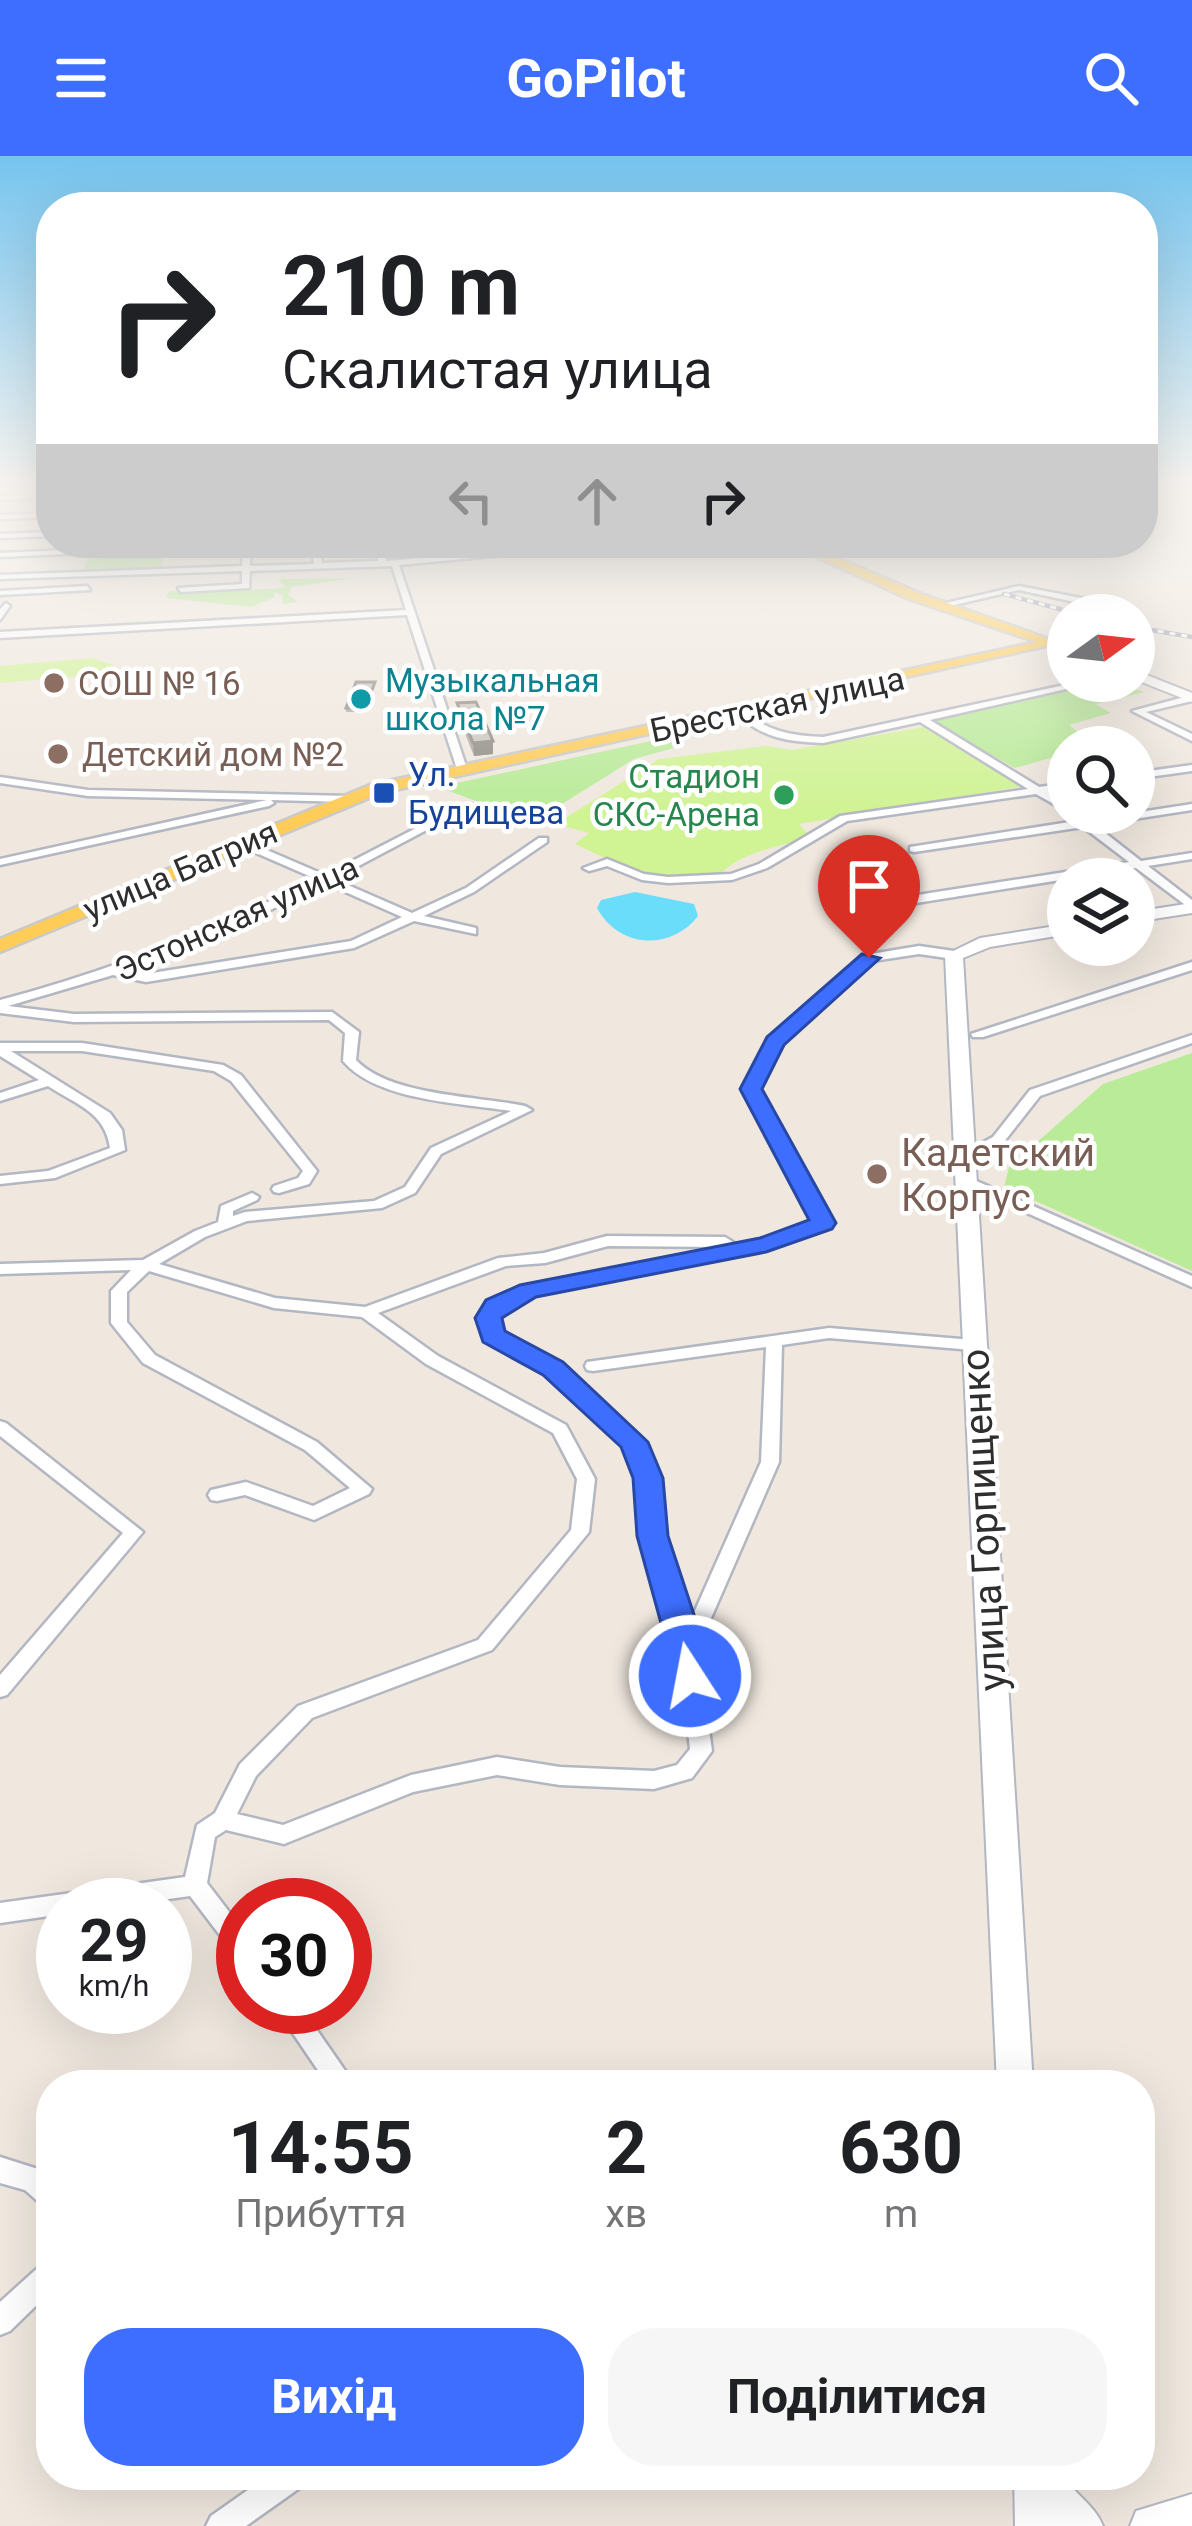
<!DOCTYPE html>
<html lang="uk">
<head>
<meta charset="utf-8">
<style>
  :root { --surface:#fff; --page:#f6f6f6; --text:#202124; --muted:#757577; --accent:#3d6eff }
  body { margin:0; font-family:Roboto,sans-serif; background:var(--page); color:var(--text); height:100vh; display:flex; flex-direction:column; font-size:45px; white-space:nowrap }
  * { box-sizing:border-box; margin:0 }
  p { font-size:39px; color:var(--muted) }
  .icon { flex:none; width:66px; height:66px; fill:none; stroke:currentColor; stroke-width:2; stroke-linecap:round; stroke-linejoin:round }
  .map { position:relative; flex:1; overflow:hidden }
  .drawer { position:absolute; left:36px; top:1914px; width:1119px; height:420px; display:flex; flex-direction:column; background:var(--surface); border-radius:48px; box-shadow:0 12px 48px #0002 }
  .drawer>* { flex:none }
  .banner { position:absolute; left:36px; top:36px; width:1122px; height:366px; border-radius:48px; box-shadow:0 12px 48px #0002; background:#fff; color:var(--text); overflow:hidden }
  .needle { width:78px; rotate:75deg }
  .fabs { position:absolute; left:1047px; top:438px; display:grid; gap:24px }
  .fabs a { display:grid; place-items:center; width:108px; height:108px; border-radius:50%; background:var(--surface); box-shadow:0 12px 48px #0002; font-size:60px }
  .speed { position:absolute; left:36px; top:1722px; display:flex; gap:24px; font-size:60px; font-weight:700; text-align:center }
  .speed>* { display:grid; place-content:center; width:156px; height:156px; border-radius:50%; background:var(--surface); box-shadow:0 12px 48px #0002; line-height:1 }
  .speed small { font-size:30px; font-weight:400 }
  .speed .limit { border:18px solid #d22; background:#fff; color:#111 }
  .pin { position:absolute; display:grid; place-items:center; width:102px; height:102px; color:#fff; margin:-123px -51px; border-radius:50% 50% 50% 0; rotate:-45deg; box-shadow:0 0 12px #0007 }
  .pin .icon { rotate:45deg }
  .me { position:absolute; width:132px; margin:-66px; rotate:349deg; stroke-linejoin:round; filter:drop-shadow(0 0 9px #0008) }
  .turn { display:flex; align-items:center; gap:42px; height:252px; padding:0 48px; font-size:54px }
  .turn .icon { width:156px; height:156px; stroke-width:2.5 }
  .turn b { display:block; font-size:84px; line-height:102px }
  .lanes { display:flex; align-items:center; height:114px; padding:0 48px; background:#0003; justify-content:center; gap:60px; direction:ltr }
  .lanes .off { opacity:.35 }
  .eta { display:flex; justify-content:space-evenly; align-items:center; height:204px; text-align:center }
  .eta b { font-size:72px; font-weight:700; line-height:84px }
  .primary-button { display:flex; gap:24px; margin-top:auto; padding:24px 48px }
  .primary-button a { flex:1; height:138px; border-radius:48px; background:var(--accent); color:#fff; font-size:48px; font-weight:700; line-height:138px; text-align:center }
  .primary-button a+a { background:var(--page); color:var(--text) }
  header { display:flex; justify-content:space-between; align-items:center; height:156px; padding:0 48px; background:var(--accent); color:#fff; font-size:54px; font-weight:700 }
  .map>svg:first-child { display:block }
</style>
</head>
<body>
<header><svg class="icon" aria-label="menu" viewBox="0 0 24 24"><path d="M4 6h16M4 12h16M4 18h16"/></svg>GoPilot<svg class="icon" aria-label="search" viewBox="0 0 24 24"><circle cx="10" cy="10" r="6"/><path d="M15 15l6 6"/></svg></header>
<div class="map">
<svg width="1192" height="2370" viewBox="0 0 1192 2370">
  <rect width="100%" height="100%" fill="#f0e8df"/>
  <!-- green -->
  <path fill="#b9eb98" d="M92,387H166L161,412L83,415Z
    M354,422L291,431L288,439L298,446L283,448L282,439L273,436L275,441L251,451L166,442L169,435L274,433L285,430L278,424L282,423Z
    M1106,525L1144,536L1095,548L1111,557L1069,569L1095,590L1068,591V597L1015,612L931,565Z
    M665,582L681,590L634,603L533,666L438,631Z
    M1192,897V1115L1004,1031L1009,1011L1103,928Z"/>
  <!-- pitch -->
  <path fill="#d0f393" d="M92,502L114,509L94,519L0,527V510Z
    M924,571L1030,629L799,668L811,682C782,690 741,695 721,718L641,719L575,688L589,677L556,668L659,603L767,590L792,594Z"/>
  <!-- water -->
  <path fill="#6addfa" d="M635,736L694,748L698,760C672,794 620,794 597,752L601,744Z"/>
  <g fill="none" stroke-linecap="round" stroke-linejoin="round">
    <defs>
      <path id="street" d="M51,337V341L0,344V340Z
        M51,357V361L0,363V359Z
        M51,376V380L0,382V378Z
        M243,387H251L250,410L314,408L311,387H319L322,407L378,405L376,387H384L386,405L603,387H631L399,409L467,613L462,616L457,613L407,459L0,482V476L406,454L392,410L250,415L249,432L181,436L178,432L242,428V415L0,423V419L242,410Z
        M90,393L87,397L0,401V397Z
        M87,430L90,434L0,439V435Z
        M1019,430L1112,448L1116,451L1112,454L1019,434L941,452L937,449Z
        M6,447L10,450L0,464V453Z
        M1068,481V487L1053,490L1049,487Z
        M1083,525H1101L930,564L1039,631L1068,627V633L1048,636L1068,648V656L1036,638L847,665L767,712L732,724L668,727L642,724L607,710L589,715L583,712L607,703L644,718L668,721L731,718L759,708L840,660L1028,633L920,566L823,587C789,586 759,582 735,555L737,553H743C766,576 792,580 823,581Z
        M1192,539V545L1146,556L1192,578V585L1132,555Z
        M1192,609V615L1134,623V617Z
        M0,621L88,634L349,640L354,643L349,646L271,644L274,647L269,650L0,709V703L267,644L88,640L0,627Z
        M1192,648V654L1095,669L1141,705L1192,697V703L1148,710L1192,744V754L1136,712L841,759L835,755L841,751L1129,706L1083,671L914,696L910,695V691L1076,665L1074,662L1079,659L1088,664Z
        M459,650L468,652L334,723L412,757L466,732L539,682H547V686L474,736L424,760L476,772V778L414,765L354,792L146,826L113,819L8,850L74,858L332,856L359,876L356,904C390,940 478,940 525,950L532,954L441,998L415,1037L382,1052L247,1065L205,1081L159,1108L275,1142L365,1151L498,1102L544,1097L607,1080L725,1081L733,1086L725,1091L608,1090L545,1107L506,1110L378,1157L438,1200L566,1269L595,1323L589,1376L492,1494L312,1562L256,1620L237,1658L283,1669L411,1619L497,1601L560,1611L654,1615L677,1609L690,1593L678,1492L643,1380L639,1321L625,1289L547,1216L487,1184L480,1163L490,1146L523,1131L762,1085L814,1065L744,933L769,883L865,799L919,790L954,795L960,799L954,803L919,798L873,805L780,888L758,933L831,1067L828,1070L766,1094L533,1139L502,1153L496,1163L500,1177L559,1208L639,1282L657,1321L661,1380L690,1466L761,1306L766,1191L593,1215L587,1214L585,1210L587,1206L829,1172L973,1184L981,1189L973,1194L829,1182L782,1189L779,1306L698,1492L712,1595L692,1622L654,1633L560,1629L497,1619L413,1636L284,1688L226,1674L215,1681L207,1727L243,1774V1802L235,1799L190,1740L125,1749H63V1758L0,1767V1747L185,1721L197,1669L215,1657L240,1608L298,1550L478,1484L571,1374L577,1323L553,1277L426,1208L362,1161L274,1152L149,1115L127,1136V1166L155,1199L317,1286L372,1333L369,1338L314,1364L245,1339L217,1345L211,1344L208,1339L211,1334L246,1326L313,1350L350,1332L305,1294L143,1207L111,1167V1135L131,1114L0,1118V1108L143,1104L195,1075L218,1066L221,1050L252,1037L259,1041L257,1044L233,1055V1060L245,1056L374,1045L405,1031L431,992L511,955C461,947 377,945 343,905L345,877L329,864L74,866L0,857V844C110,815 214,774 316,723L238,689V685H246L325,719ZM325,727L402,761L351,785L146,818L125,815L242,768Z
        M1192,806V814L983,881H973L971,878Z
        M1192,879V887L1040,940L1003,987L969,1003L964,1004L957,1000L993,981L1030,934Z
        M0,887H82L223,909L241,919L317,1015L309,1028L279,1037L274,1036L272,1033L274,1030L298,1022L303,1015L231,925L214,915L82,895H11L110,957L122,974L125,994L55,1022L0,1028V1020L48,1015L110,992C105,956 77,949 48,930L0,945V937L39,924L0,900Z
        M965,1020L1192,1120V1131L960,1027L958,1024Z
        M0,1265L6,1267L143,1376L7,1539L0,1541V1519L123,1377L0,1280Z
        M275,1851H301L355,1929H328Z
        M0,2001L41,2014L51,2023V2053L42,2049L25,2034L0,2027Z
        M51,2104V2135L10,2175L0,2179V2146L42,2108Z
        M269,2319H308L304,2329L246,2370H206L211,2360Z"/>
      <path id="secondary" d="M1048,484L1068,488V497L1048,490Z
        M1134,514L1192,537V546L1134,523Z
        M1192,747V757L1134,766V756Z
        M1068,768V778L990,791L963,802L1033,1929H997L945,799L980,782Z
        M1014,2319H1063C1075,2339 1095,2349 1103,2370H1015Z
        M1192,2338V2370H1130L1136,2355Z"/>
      <path id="primary" d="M786,387H803L919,437L1060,487L381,637L0,796V783L370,629L1037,486L909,443Z"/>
    </defs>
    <!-- street casing -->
    <use href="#street" stroke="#b3b7c2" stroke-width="5"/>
    <!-- secondary casing -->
    <use href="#secondary" stroke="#b3b7c2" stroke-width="4"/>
    <!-- primary casing -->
    <use href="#primary" stroke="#c9c9c9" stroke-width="5"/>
    <!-- street -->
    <use href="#street" fill="#fff" fill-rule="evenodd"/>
    <!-- secondary -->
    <use href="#secondary" fill="#fff" fill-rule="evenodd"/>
    <!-- primary -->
    <use href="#primary" fill="#fecc57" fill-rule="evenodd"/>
    <defs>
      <path id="rail" d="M1004,438L1082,459
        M1134,471L1192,481"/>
    </defs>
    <!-- rail casing -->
    <use href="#rail" stroke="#a1a6b9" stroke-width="4.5"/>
    <!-- rail -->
    <use href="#rail" stroke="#fff" stroke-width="3" stroke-dasharray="6" stroke-linecap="butt"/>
  </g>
  <!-- wall -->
  <path fill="#afaaa3" d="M375,530L365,556H346V552Z
    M457,547L493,598L474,600L458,560Z"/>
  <!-- shaded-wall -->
  <path fill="#8e8b85" d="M493,585V598L474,600L473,587Z"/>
  <!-- building -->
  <path fill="#cbc6be" stroke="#8e8b85" stroke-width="3" d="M356,526H375L365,552H346Z
    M476,546L493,585L473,587L457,547Z"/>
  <!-- sky -->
  <linearGradient id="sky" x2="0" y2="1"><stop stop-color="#75c4ef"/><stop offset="0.5" stop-color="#f8f5f1"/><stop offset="1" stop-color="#f8f5f1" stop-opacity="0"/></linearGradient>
  <rect width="1192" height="659" fill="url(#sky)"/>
  <!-- route -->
  <path fill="#3d6eff" stroke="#2848a6" stroke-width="3" d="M862,798L880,802L784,889L762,933L836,1067L832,1073L766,1096L536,1141L502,1162L505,1175L563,1206L648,1286L663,1322L668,1380L705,1492L702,1529H678L637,1380L633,1322L621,1291L543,1219L483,1186L475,1162L486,1144L520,1129L760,1082L809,1064L740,933L767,881Z"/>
  <!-- markers -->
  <g fill="#8d6e63" stroke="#fff" stroke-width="4.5">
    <circle cx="54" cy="527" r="12"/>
    <circle cx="58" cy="598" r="12"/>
    <circle cx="877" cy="1018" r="12"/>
  </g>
  <circle fill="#0f9aa8" stroke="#fff" stroke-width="4.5" cx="361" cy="543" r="12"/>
  <rect fill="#1a4fb4" stroke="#fff" stroke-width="4.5" x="372" y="625" width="24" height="24" rx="6"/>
  <circle fill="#2e9e5b" stroke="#fff" stroke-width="4.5" cx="784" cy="639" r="12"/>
  <g text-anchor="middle" stroke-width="9" stroke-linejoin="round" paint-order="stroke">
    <!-- far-culture labels -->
    <g font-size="33" fill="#0d838f" stroke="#fff" text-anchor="start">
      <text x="385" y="536">Музыкальная<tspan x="385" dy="38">школа №7</tspan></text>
    </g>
    <!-- far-education labels -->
    <g font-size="33" fill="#785e54" stroke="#fff" text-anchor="start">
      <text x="78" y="539">СОШ № 16</text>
      <text x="82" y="610">Детский дом №2</text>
    </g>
    <!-- far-street labels -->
    <g font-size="33" fill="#2e2e2e" stroke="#fff">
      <text transform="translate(777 548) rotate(-12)" y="12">Брестская улица</text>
      <text transform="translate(180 714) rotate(-23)" y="12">улица Багрия</text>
      <text transform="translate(236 762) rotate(-24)" y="12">Эстонская улица</text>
    </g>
    <!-- far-transit labels -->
    <g font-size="33" fill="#164399" stroke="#fff" text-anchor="start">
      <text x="408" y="630">Ул.<tspan x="408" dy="38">Будищева</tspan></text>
    </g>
    <!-- far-leisure labels -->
    <g font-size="33" fill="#27864d" stroke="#fff" text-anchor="end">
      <text x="760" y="632">Стадион<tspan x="760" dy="38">СКС-Арена</tspan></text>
    </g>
    <!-- education labels -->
    <g font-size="39" fill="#785e54" stroke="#fff" text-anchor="start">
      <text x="901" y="1010">Кадетский<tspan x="901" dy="45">Корпус</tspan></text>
    </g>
    <!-- street labels -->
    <g font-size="39" fill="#2e2e2e" stroke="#fff">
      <text transform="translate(983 1364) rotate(-93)" y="14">улица Горпищенко</text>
    </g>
  </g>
</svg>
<div class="fabs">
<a><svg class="needle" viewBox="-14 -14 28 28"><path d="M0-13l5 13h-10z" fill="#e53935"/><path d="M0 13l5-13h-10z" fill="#757577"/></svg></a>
<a><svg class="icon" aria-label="search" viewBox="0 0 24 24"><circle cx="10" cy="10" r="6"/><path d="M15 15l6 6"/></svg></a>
<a><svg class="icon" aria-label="layers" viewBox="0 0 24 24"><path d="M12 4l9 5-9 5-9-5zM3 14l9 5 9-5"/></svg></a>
</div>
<div class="speed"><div>29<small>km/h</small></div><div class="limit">30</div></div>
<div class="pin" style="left:869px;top:802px;background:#d93025"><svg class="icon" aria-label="arrive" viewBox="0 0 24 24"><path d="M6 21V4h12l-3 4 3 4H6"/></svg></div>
<svg class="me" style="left:690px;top:1520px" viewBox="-20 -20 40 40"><circle r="17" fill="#3d6eff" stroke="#fff" stroke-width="3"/><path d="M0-11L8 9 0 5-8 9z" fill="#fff"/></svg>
<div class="banner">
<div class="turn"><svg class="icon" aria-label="right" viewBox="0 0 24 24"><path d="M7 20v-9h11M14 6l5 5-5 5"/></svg><div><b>210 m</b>Скалистая улица</div></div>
<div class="lanes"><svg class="icon off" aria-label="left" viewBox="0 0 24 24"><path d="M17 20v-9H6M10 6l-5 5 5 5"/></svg><svg class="icon off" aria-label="ahead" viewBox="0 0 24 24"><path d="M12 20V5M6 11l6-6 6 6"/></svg><svg class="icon" aria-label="right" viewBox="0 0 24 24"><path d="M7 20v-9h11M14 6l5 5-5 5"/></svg></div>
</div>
<section class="drawer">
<div class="eta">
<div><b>14:55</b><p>Прибуття</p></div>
<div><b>2</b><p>хв</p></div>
<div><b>630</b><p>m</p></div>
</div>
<div class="primary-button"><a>Вихід</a><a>Поділитися</a></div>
</section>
</div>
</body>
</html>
